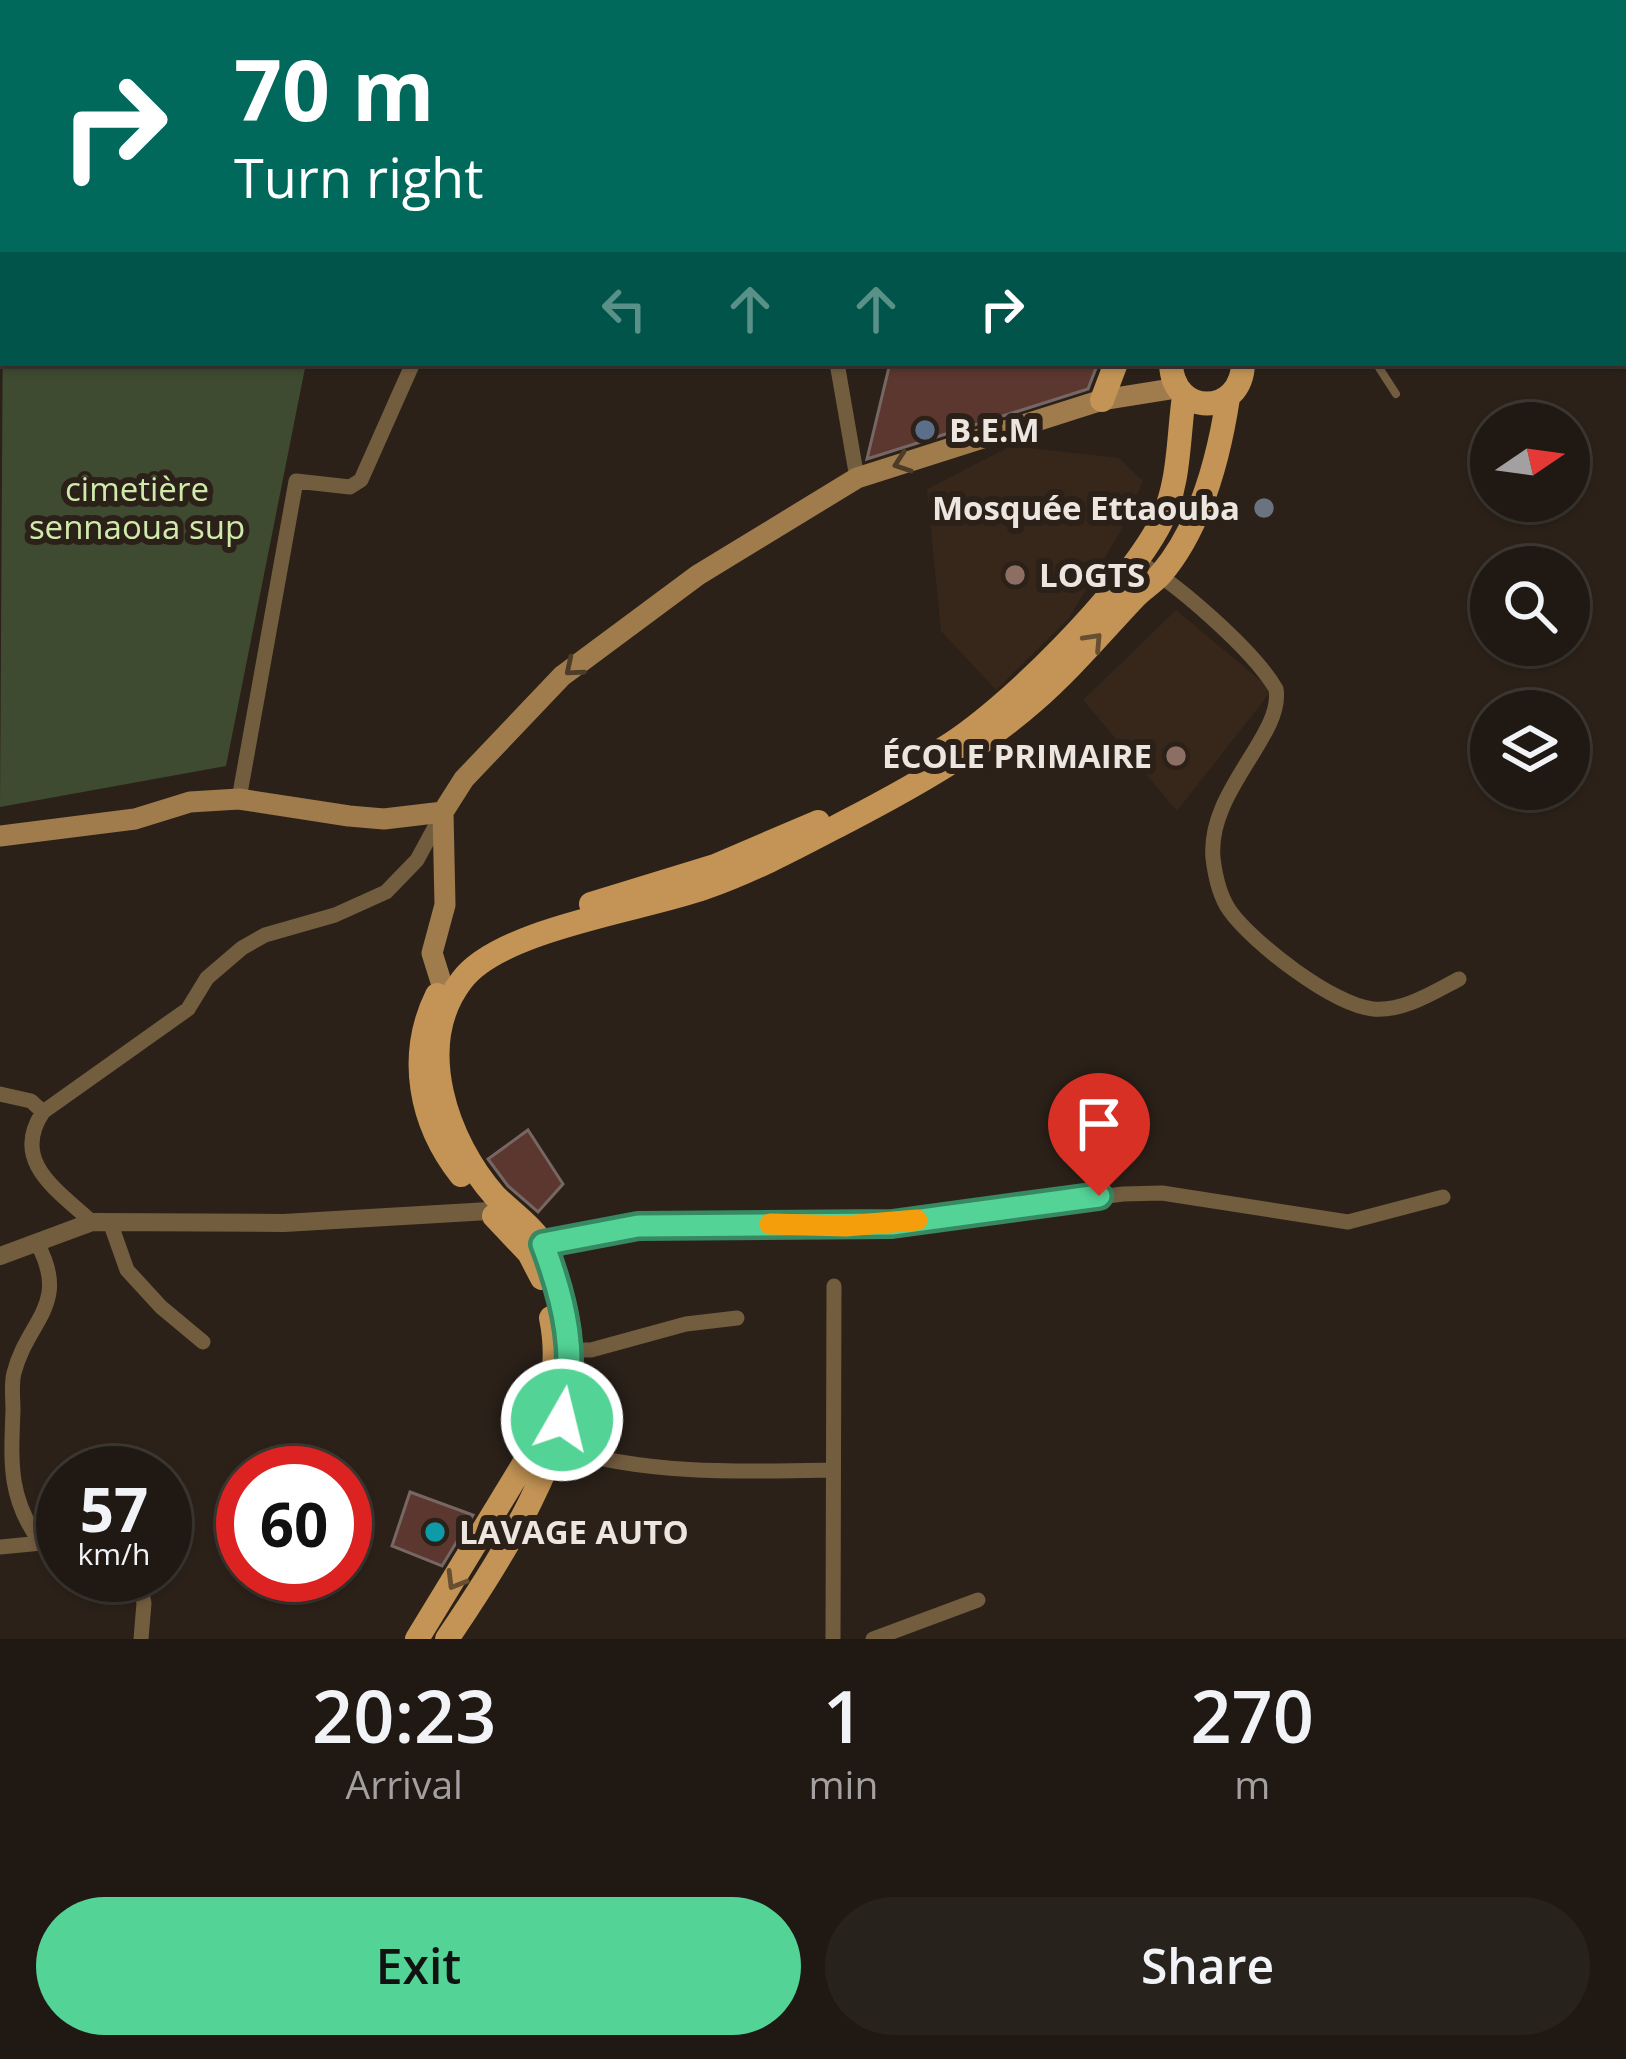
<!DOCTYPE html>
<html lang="en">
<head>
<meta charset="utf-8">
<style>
  :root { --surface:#201913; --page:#28221c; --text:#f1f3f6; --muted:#a2a0a0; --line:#3d3833; --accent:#53d396 }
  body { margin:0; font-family:"Open Sans",sans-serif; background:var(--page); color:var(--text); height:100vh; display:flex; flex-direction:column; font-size:45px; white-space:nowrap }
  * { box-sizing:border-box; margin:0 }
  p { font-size:39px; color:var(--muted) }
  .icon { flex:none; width:66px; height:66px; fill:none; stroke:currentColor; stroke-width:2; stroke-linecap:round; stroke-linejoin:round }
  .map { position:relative; height:1639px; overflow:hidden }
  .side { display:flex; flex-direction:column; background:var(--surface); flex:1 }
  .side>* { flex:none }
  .banner { position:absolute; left:0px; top:0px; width:1626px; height:366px; box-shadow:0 3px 9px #0004,0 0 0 3px var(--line); background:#00695c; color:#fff; overflow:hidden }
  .needle { width:78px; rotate:77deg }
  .fabs { position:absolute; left:1470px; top:402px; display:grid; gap:24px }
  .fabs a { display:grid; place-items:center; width:120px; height:120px; border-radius:50%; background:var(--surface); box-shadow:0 3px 9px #0004,0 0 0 3px var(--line); font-size:60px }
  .speed { position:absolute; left:36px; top:1446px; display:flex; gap:24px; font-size:60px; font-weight:700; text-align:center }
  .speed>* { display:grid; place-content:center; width:156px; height:156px; border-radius:50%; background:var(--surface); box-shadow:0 3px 9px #0004,0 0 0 3px var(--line); line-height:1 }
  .speed small { font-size:30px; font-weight:400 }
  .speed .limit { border:18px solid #d22; background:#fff; color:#111 }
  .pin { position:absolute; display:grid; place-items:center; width:102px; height:102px; color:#fff; margin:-123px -51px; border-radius:50% 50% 50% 0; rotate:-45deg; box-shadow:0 0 12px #0007 }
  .pin .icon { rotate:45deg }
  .me { position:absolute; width:132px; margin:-66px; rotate:8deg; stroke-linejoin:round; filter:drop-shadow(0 0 9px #0008) }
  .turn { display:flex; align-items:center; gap:42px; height:252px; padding:0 36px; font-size:54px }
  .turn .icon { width:156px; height:156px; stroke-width:2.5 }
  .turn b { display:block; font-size:84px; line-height:102px }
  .lanes { display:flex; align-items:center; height:114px; padding:0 36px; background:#0003; justify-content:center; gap:60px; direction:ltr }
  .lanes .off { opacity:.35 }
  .eta { display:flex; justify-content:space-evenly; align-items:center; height:204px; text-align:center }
  .eta b { font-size:72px; font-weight:600; line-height:84px }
  .cta { display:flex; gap:24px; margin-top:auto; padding:24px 36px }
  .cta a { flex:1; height:138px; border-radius:72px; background:var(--accent); color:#111; font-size:48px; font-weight:600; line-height:138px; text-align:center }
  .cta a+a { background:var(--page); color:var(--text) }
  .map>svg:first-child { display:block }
</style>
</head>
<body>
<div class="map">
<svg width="1626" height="1639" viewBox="0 0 1626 1639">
  <rect width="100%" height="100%" fill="#2b2119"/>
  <!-- built -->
  <path fill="#36271a" d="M1011,446L1119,458L1143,481L1120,532L1069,618L996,690L941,631L927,489Z
    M1176,610L1272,690L1177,811L1083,700Z"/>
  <!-- green -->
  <path fill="#3f4b30" d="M3,303V363H306L226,766L0,807Z"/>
  <!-- building -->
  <path fill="#5c3730" stroke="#776764" stroke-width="3" d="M890,363H1098L1088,389L867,459Z
    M528,1130L563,1184L538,1212L508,1186L488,1159Z
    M410,1492L473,1515L442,1566L392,1546Z"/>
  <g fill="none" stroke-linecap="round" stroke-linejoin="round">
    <!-- service -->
    <path stroke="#735d3f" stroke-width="8" d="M1376,363L1396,394"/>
    <!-- pedestrian -->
    <path stroke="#735d3f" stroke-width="12" d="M909,0L912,3"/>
    <!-- minor -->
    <path stroke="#735d3f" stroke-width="15" d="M546,0V3
      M757,0L758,3
      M79,3L91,0
      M175,3V0
      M605,3L613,0
      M0,17H3
      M0,162H3
      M1623,206L1626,203
      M0,285H3
      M1623,353L1626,355
      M837,363L857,478
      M1134,560C1173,579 1254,651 1276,689C1284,735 1207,791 1213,858C1215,875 1220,897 1230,911C1253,943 1333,1005 1373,1009C1403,1012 1434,992 1459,979
      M239,799L296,481L350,487L361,480L413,363
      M0,1094L31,1101L43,1112
      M92,1222C57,1190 10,1161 43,1112L188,1009L207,978L242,948L265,935L335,915L386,892L417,860L442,814
      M110,1222L127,1270L161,1307L203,1342
      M543,1244L638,1226L892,1224L1123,1194L1162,1193L1348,1222L1443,1197
      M38,1245C70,1305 27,1321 14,1373C11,1384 13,1399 13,1410C11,1463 8,1497 40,1542
      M571,1350H591L686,1324L737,1318
      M556,1447C645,1475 740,1472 832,1470
      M0,1547L63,1541
      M138,1575L144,1603L141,1639
      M833,1639L834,1286
      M873,1639L978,1600"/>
    <!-- tertiary -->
    <path stroke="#735d3f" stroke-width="18" d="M0,1256L92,1222L284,1223L489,1211"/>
    <!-- secondary -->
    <path stroke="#a07c4c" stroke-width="21" d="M0,836L135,819L190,802L239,799L349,816L384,819L443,812
      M442,985L432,953L445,905L443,812L464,779L562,676L698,575L857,478L1102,400L1177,388"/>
    <!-- primary -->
    <path stroke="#c39455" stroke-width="24" d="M999,0V3
      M1019,0L1020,3
      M1419,3L1422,0
      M1455,3L1458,0
      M1171,363C1172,417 1242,417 1243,363
      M1102,400L1116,363
      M941,750C1006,712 1125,591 1160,524C1180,485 1178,438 1184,396
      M591,904L715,866L818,822
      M437,995C407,1056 420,1123 461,1175
      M494,1216L529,1253L542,1278
      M417,1639L534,1447C551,1407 560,1361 551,1318
      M447,1639C498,1564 576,1445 571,1353C570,1320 560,1278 545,1248C535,1228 511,1212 495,1196C447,1142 412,1045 462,980C500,929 642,910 704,888C756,870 803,844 851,819C916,785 978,750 1033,702C1070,670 1101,633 1134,598C1142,589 1153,583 1161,574C1201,527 1219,457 1228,398"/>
  </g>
  <!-- one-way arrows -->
  <defs><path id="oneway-chevron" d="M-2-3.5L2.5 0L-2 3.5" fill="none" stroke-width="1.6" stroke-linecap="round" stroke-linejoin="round" transform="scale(3)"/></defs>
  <g stroke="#4e3c28">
    <use href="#oneway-chevron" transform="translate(902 463) rotate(161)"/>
    <use href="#oneway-chevron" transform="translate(573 668) rotate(140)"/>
  </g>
  <g stroke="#684f31">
    <use href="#oneway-chevron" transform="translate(1094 641) rotate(-47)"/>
    <use href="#oneway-chevron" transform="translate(455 1581) rotate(121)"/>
  </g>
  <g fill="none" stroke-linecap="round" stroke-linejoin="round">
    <defs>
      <path id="route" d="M562,1420C578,1358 565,1302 543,1244L638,1226L892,1224L1099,1196"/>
    </defs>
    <!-- route casing -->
    <use href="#route" stroke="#368962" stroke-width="30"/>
    <!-- route -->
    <use href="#route" stroke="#53d396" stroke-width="21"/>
    <!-- slow -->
    <path stroke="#f59e0b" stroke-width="21" d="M770,1224L846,1226L917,1220"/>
  </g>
  <!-- markers -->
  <circle fill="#5c6f8a" stroke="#2b2119" stroke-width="4.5" cx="925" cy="430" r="12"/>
  <circle fill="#6b7280" stroke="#2b2119" stroke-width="4.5" cx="1264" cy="508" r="12"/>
  <g fill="#8d6e63" stroke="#2b2119" stroke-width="4.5">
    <circle cx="1015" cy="575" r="12"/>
    <circle cx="1176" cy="756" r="12"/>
  </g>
  <circle fill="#0f9aa8" stroke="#2b2119" stroke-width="4.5" cx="435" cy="1532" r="12"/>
  <g text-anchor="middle" stroke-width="12" stroke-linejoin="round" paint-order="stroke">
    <!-- poi labels -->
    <g font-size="33" font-weight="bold" fill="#ece5e0" stroke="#2b2119" text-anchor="start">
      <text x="949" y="442">B.E.M</text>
      <text x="1240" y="520" text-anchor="end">Mosquée Ettaouba</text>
      <text x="1039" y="587">LOGTS</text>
      <text x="1152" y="768" text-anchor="end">ÉCOLE PRIMAIRE</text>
      <text x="459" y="1544">LAVAGE AUTO</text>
    </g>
    <!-- park labels -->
    <g font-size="33" fill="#d0eaac" stroke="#2b2119">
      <text x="137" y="501">cimetière<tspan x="137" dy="38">sennaoua sup</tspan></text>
    </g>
  </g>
</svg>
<div class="fabs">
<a><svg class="needle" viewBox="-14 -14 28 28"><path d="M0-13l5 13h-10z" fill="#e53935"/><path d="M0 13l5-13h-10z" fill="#a2a0a0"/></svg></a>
<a><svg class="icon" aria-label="search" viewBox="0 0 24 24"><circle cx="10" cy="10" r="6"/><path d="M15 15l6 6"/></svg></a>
<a><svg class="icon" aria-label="layers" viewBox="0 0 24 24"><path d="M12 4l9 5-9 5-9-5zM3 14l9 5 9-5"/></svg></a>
</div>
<div class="speed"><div>57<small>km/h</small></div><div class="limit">60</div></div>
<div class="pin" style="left:1099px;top:1196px;background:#d93025"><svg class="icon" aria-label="arrive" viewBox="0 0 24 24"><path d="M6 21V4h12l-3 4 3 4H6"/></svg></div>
<svg class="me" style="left:562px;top:1420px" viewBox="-20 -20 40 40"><circle r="17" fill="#53d396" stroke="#fff" stroke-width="3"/><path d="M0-11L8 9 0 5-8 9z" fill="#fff"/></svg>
<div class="banner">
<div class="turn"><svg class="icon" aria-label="right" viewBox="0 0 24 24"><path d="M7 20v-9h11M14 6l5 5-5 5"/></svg><div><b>70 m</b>Turn right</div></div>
<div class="lanes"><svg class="icon off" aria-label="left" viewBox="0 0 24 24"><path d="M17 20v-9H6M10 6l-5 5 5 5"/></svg><svg class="icon off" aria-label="ahead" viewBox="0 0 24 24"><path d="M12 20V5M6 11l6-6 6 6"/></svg><svg class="icon off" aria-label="ahead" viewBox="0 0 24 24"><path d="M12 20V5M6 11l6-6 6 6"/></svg><svg class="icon" aria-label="right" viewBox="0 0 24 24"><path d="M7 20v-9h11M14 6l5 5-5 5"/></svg></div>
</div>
</div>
<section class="side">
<div class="eta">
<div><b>20:23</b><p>Arrival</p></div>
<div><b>1</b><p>min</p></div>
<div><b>270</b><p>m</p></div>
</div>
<div class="cta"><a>Exit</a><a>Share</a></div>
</section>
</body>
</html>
